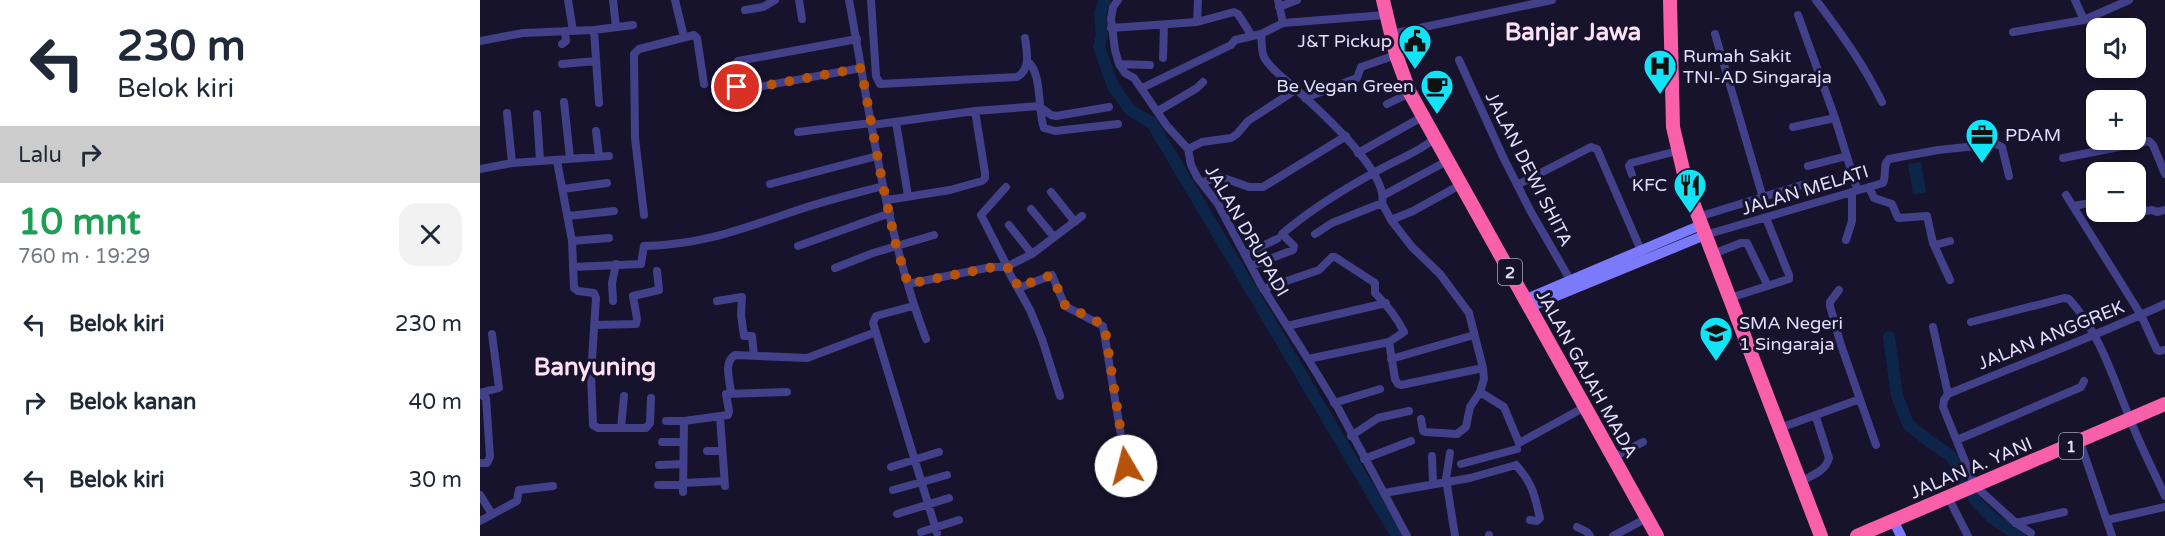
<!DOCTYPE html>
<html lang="id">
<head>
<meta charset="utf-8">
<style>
  :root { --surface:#fff; --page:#f2f2f3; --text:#1f2937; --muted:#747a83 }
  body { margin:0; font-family:"Varela Round",sans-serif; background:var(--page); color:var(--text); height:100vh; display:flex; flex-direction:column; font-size:22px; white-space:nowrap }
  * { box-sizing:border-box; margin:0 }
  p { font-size:20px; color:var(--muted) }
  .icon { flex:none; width:33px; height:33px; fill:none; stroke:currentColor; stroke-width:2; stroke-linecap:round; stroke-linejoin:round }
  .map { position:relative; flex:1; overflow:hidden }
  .drawer { display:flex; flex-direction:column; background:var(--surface); width:480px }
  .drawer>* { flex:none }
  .guide { background:#fff; color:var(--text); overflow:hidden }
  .fabs { position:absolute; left:1606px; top:18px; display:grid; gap:12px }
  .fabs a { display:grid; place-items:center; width:60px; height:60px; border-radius:12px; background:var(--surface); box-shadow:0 2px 4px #0004; font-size:30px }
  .pin { position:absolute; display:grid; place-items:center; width:51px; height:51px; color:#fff; margin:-26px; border:3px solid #fff; border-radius:50%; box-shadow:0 2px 6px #0007 }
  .me { position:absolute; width:66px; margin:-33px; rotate:352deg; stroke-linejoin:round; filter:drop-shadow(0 0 4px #0008) }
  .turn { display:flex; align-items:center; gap:21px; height:126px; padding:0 18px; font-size:27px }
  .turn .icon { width:78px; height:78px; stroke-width:2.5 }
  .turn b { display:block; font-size:42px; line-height:51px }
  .then { display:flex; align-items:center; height:57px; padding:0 18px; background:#0003; gap:12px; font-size:22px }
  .round { display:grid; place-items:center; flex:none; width:63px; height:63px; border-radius:18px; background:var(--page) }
  .summary { display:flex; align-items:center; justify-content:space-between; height:102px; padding:0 18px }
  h1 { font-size:36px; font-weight:700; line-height:45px; color:#1e9e55 }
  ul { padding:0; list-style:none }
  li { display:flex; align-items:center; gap:18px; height:78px; padding:0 18px }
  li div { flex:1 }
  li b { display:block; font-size:22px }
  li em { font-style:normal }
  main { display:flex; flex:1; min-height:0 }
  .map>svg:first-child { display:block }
</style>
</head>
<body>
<main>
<section class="drawer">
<div class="guide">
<div class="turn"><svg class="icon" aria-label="left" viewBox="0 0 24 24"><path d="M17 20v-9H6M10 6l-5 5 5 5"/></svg><div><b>230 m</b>Belok kiri</div></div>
<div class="then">Lalu<svg class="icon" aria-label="right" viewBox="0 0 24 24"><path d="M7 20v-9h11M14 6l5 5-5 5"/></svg></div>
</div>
<div class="summary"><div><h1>10 mnt</h1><p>760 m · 19:29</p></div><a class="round"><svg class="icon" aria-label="close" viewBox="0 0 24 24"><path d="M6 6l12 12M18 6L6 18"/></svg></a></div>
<ul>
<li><svg class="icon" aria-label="left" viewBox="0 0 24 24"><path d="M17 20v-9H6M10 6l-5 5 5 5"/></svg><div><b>Belok kiri</b></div><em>230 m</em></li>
<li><svg class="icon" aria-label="right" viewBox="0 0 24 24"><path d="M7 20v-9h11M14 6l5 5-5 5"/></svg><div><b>Belok kanan</b></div><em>40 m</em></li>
<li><svg class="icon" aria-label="left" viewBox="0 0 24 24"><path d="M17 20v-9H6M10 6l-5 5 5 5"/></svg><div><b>Belok kiri</b></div><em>30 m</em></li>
</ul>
</section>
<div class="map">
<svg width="1685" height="536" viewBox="0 0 1685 536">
  <rect width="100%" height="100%" fill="#17132c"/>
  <!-- water -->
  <path fill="#0e254a" d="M1441,162L1446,193L1433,194L1428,164Z"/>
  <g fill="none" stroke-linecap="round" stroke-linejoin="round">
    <!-- river -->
    <path stroke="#0e254a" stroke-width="12" d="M625,0L620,13L622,36L619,47L633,86L650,110L672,123L917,536
      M1409,337L1417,396L1428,424L1445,438L1471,456L1495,500L1512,518L1540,536"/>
    <!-- street -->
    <path stroke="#414089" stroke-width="8" d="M88,0L93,31
      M133,0L136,27
      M195,0L204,37
      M319,0L322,19
      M369,0C390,113 405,230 446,339
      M391,0L396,76L400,84L537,77C551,70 547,52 545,38
      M638,0L633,7L631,19L635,50L639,64L645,73L654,78L687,126L708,149L711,165L717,177L738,204L781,285L828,359
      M798,0L803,23
      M1336,0C1361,33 1384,65 1402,102
      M1595,0L1604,20
      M799,7L817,0
      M265,10L283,7L295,0
      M1318,15L1355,118L1377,189
      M717,22L718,0
      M631,28L717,22L754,12L758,14L772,36
      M114,30L119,103
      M1533,32L1604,20L1649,0
      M781,34C782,41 781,50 784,57C789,68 807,81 816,89C839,110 909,172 902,203L911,220L932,247L960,274L989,313L1003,368L1004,379L1000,392L990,407L986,427L977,434L945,432L943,431L941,419
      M911,34L1072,0
      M1235,34L1283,198
      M377,39L258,61L255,65L257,87L262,90L381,68
      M0,41L43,33L114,30L153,25
      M82,44L86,41L85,31
      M683,58L684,25
      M979,60L1024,159L1051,212L1092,283
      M547,61C563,73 557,110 564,128L575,131L638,124
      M82,64L116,61
      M639,64L670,65
      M662,88L751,45L755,40L781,34L803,23L905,15
      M825,98L877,78L881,67L916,55
      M84,102L90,158
      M907,104L930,93
      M560,107L571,115L576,116L629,107
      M678,111L717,88L723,82
      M27,113L32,163
      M57,114L60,161
      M416,122L428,196
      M392,125L495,111L560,106
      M1313,127L1355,118
      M116,131L119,156
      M318,132L391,123
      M708,149L722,142L751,138L757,134L768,121L817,89
      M878,153L942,117
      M1583,158L1669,141L1673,145L1685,174
      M77,161L92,241L94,288L98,291L114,293L116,298L111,375L113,425L118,428H166L170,423L171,398
      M1328,166L1367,156
      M0,169L32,163L129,156
      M1152,175L1149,166L1151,163L1197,151
      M722,183L738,176L769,187H783L866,136
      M290,184L397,156
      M1037,185L1111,147L1117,149L1163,255
      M526,187L501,215L527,266
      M1389,187L1394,198L1412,204L1418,218L1447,216L1453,243L1470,280
      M83,189L127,183
      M571,192L595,222
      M904,195L967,161
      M1586,195L1661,315L1677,350L1679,351L1685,350
      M407,200L470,190L502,181L505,178V173L495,111
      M1593,206L1617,202
      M551,209L574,237
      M164,215L155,138L154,54L159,49L214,35L217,38L224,84
      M1639,215L1672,210L1677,212L1685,210
      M88,216L134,211
      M1218,217L1325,184
      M911,220L933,211L980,185
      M529,225L552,254
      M835,234L852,223L902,203
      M1225,235L1403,183C1407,175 1402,165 1409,159L1458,150L1516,144L1522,147L1529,176
      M1366,240L1372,221V192
      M92,241L129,238
      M1455,245L1470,241
      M318,246L410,213
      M765,254L797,239
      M1233,254L1261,243H1267L1288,286
      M771,266L813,250L814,246L802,234C831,209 864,189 897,171C916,160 937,153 954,139
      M93,267L161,264L164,246C222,245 261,229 315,211C344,201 373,194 403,186
      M526,267L552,254L602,216
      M355,268L393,253L454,235
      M428,284L511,267H526L550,310L562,339L580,396
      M539,288L572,275L585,306L623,326L646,466
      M783,289L839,270L852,257H855L895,283V293C907,305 916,316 924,332L909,342L828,359L858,408L927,536
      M1359,290L1350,302V306L1361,345L1396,445
      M1250,298L1309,279V275L1286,218
      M133,301L132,283L136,264
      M237,301L262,297L261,315L264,336H272L274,356
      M433,306L396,316L393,323L457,533
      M1491,322L1584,298L1589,299C1620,333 1633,378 1650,419C1660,445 1673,470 1685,496
      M115,325L156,324L157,319L153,296L179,290L177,271
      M807,326L906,303
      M1453,327L1468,394L1464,400L1463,407L1495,486L1536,523L1551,533
      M909,342L915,379L918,384L921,385L1003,368
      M911,359L994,335
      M1000,392L1024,407L1039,443
      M0,393L19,388L12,334
      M251,393C250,381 243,362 255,355L327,358L396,332
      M0,394L6,398L10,457L7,463H0
      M1468,394C1540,364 1614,337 1685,304
      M854,403L900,389
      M240,417L245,486
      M186,421H204L248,415L249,411L246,394L307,392
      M141,428L144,396
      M1300,428L1380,399
      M871,436L898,418L929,411
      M1477,440L1601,387L1604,381
      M182,442H203
      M1600,442L1632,536
      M1039,443L1105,407
      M227,451H242
      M970,453L966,479L975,536
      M952,456L953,484
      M1132,458L1163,442
      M884,459L931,441
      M981,464L1037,449
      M179,465L203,464
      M1036,465C1053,484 1054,494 1060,518L1057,521L1050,520
      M411,467L459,452
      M1320,482C1332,475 1345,472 1349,458L1336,417
      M203,483L244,481
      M178,485H203
      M413,490L467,475
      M203,492L204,421
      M904,493L990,478L1036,465
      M0,495L12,514
      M1468,497L1488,536
      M417,514L469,498
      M1627,520L1685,507
      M0,521L37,501L39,490L73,486
      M1536,523L1584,512
      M1097,527L1107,532L1110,536
      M441,532L479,520
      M1009,535V536
      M1133,536L1167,518"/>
    <!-- secondary -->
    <path stroke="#7b7afa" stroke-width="10" d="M1046,299L1221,225
      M1050,307L1225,235
      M1413,520L1421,536"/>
    <!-- highway -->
    <path stroke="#f95fab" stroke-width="14" d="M903,0L916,55L930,93L1177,536
      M1190,0L1193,127L1207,187L1341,536
      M1377,536L1685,404"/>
  </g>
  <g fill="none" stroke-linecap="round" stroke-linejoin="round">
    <!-- route -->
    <path stroke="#b45309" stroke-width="10" stroke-dasharray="0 18" d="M257,87L262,90L381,68L403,186L416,245L428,284L519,266L528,268L539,288L563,277L572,276L585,305L622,324L625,329L646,466"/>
  </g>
  <!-- icons -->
  <defs>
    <symbol id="civic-pin" viewBox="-11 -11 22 30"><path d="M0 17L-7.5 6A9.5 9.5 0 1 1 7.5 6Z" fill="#12e3f7" stroke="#17132c"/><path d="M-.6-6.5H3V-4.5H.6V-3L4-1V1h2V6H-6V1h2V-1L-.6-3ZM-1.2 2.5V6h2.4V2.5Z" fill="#111"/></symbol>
    <symbol id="hospital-pin" viewBox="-11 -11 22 30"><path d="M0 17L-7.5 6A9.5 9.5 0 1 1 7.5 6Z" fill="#12e3f7" stroke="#17132c"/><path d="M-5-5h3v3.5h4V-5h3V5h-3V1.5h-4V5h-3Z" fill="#111"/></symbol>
    <symbol id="cafe-pin" viewBox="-11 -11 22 30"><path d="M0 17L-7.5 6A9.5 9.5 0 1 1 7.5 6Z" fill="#12e3f7" stroke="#17132c"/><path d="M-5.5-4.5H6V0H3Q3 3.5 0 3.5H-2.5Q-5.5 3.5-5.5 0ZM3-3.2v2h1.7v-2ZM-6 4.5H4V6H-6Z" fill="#111"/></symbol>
    <symbol id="office-pin" viewBox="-11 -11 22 30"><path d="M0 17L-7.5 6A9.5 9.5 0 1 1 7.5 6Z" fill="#12e3f7" stroke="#17132c"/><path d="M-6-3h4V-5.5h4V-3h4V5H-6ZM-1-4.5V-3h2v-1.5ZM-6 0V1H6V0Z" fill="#111"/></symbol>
    <symbol id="restaurant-pin" viewBox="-11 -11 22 30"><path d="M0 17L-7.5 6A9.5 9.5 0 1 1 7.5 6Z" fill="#12e3f7" stroke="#17132c"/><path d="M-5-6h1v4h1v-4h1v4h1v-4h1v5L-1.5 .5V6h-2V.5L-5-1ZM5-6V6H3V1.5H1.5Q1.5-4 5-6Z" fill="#111"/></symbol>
    <symbol id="school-pin" viewBox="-11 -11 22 30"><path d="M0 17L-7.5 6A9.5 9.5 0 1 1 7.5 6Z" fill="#12e3f7" stroke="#17132c"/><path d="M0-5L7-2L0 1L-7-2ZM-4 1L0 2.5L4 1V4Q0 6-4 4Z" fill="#111"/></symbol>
  </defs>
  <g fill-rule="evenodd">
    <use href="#civic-pin" x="916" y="22" width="38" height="52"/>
    <use href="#hospital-pin" x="1161" y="47" width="38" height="52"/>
    <use href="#cafe-pin" x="938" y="67" width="38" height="52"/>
    <use href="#office-pin" x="1483" y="116" width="38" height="52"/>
    <use href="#restaurant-pin" x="1191" y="166" width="38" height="52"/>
    <use href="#school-pin" x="1217" y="314" width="38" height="52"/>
  </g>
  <g text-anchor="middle" stroke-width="6" stroke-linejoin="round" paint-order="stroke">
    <!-- shield labels -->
    <g fill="#17132c" stroke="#a5a2bf" stroke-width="1.5">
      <rect x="1018" y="259" width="24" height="26" rx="4.5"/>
      <rect x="1579" y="433" width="24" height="26" rx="4.5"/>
    </g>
    <g font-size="16" font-weight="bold" fill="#e2dffe">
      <text x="1030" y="278">2</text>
      <text x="1591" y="452">1</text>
    </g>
    <!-- poi labels -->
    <g font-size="18" fill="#e2dffe" stroke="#17132c" text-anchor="end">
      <text x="912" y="47">J&amp;T Pickup</text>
      <text x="1203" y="62" text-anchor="start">Rumah Sakit<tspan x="1203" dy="21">TNI-AD Singaraja</tspan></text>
      <text x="934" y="92">Be Vegan Green</text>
      <text x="1525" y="141" text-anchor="start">PDAM</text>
      <text x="1187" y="191">KFC</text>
      <text x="1259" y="329" text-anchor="start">SMA Negeri<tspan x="1259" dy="21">1 Singaraja</tspan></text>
    </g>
    <!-- street labels -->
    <g font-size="18" fill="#e2dffe" stroke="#17132c">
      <text transform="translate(1049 169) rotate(63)" y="6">JALAN DEWI SHITA</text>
      <text transform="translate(1325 190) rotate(-17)" y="6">JALAN MELATI</text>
      <text transform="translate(767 231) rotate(60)" y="6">JALAN DRUPADI</text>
      <text transform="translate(1571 335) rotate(-22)" y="6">JALAN ANGGREK</text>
      <text transform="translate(1107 374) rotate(61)" y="6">JALAN GAJAH MADA</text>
      <text transform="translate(1491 468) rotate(-23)" y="6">JALAN A. YANI</text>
    </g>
    <!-- district labels -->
    <g font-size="24" font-weight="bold" fill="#fee1f4" stroke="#17132c">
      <text x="1093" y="40">Banjar Jawa</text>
      <text x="115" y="375">Banyuning</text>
    </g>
  </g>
</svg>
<div class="fabs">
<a><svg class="icon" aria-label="sound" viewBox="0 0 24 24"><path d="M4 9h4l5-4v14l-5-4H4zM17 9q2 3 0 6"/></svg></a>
<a>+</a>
<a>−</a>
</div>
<div class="pin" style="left:257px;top:87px;background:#d93025"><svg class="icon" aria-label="arrive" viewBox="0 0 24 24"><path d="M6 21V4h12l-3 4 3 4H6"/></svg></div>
<svg class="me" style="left:646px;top:466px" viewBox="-20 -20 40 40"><circle r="19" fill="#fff"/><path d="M0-13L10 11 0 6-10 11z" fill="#b45309"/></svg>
</div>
</main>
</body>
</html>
